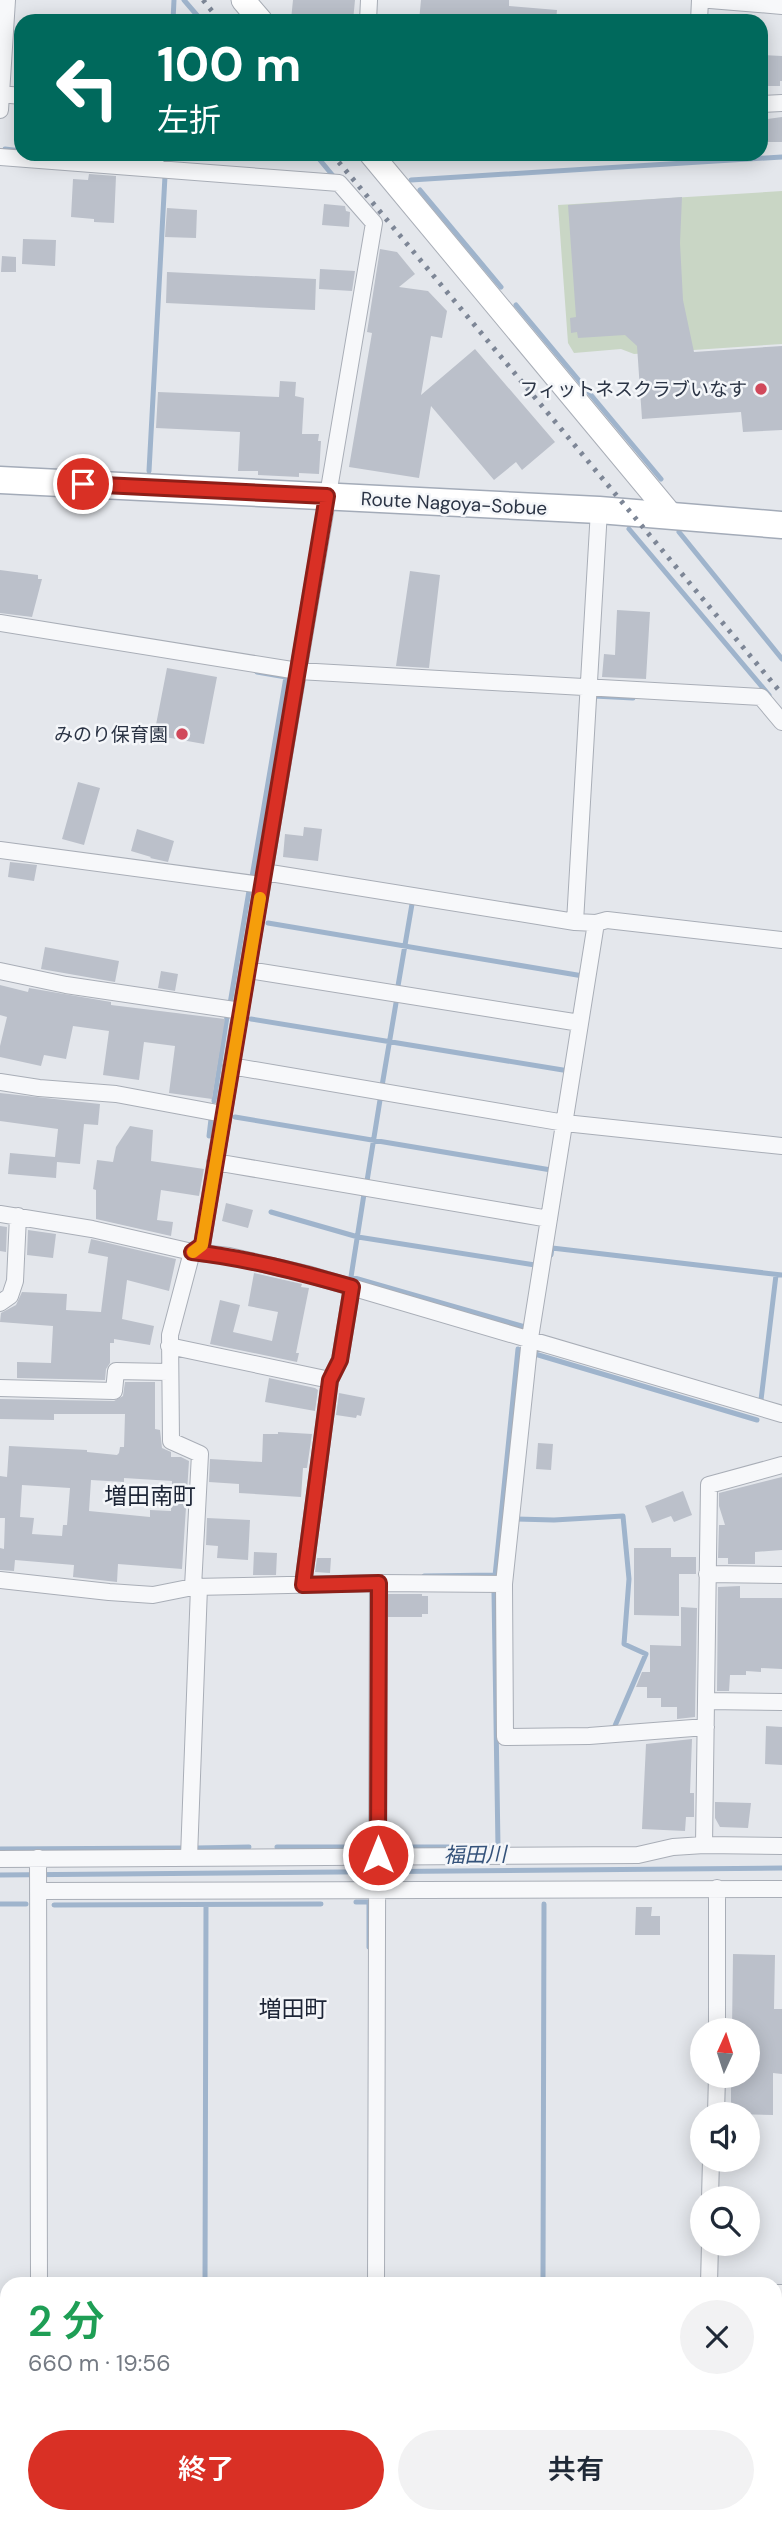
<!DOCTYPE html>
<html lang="ja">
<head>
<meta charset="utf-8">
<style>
  :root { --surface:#fff; --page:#f2f2f3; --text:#1f2937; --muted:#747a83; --accent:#d93025 }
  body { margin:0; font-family:"DM Sans","Noto Sans JP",sans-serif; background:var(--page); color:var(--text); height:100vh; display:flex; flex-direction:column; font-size:26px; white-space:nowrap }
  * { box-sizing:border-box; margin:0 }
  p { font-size:23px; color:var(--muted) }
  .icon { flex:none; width:38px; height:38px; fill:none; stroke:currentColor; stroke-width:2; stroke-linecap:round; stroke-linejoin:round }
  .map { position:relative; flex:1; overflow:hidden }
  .sheet { position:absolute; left:0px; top:2277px; width:782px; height:247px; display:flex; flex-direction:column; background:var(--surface); border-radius:21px 21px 0 0; box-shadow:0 4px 18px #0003 }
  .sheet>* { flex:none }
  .guide { position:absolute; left:14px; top:14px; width:754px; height:147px; border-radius:21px; box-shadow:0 4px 18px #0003; background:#00695c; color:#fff; overflow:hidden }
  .needle { width:46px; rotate:3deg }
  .buttons { position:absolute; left:690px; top:2018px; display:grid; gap:14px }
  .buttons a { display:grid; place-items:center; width:70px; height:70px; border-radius:50%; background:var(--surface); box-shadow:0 4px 18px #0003; font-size:35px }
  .pin { position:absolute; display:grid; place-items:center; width:60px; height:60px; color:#fff; margin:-30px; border:4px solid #fff; border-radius:50%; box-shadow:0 2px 7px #0007 }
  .me { position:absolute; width:77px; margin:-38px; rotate:0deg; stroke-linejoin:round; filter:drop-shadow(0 0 5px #0008) }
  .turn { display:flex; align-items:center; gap:24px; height:147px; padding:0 28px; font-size:32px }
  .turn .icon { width:91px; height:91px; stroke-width:2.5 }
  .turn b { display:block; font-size:49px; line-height:60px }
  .round { display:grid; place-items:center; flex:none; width:74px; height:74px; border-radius:37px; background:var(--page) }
  .summary { display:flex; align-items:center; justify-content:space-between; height:119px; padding:0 28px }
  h1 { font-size:42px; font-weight:600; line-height:52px; color:#1e9e55 }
  .action { display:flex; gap:14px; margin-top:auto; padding:14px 28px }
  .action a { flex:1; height:80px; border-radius:42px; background:var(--accent); color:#fff; font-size:28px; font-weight:600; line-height:80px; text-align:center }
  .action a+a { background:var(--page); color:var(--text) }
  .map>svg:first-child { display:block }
</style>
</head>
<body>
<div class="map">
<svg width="782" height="2523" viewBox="0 0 782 2523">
  <rect width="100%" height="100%" fill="#e4e7ec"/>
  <!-- green -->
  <path fill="#c9d6c5" d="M782,191V344L634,354L621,349L574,353L568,343L558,205Z"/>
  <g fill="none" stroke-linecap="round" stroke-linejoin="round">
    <!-- stream -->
    <path stroke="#9fb4cc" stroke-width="5" d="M184,0L202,21
      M173,21L174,0
      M5,149L21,151
      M315,154L334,177
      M166,162V154
      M411,180L782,157
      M420,190L501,287
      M516,305L661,479
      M149,471L165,176
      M629,529L769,695
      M679,532L782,659
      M594,700V696L633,698
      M252,877L286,677L257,672
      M268,923L583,976
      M398,986L412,904
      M230,1004L249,891
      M251,1019L569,1071
      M382,1086L396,1003
      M214,1101L227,1017
      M235,1117L551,1170
      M209,1136L211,1119
      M367,1181L380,1100
      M364,1194L351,1277L525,1327
      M271,1212L358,1237L535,1265
      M551,1255L552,1248L782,1275
      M535,1354L757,1420
      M761,1400L776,1275
      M516,1519L554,1520L623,1516L629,1579L624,1644L646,1654L614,1728H611
      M424,1576L495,1575
      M495,1576L518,1349
      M277,1847H370
      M387,1847H498L494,1592
      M197,1848L249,1847
      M0,1849L181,1848
      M0,1875L782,1868
      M356,1902H369V1947
      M0,1904H26
      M54,1905L321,1904
      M543,2282L544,1904
      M205,2284L206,1905
      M204,2523V2516
      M542,2523V2516"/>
  </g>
  <!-- building -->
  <path fill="#bbc0ca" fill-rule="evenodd" d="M293,0H355L353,21L291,20Z
    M421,0H509V6L557,10L556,21H482L437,17V21H419Z
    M761,55L782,56V81H780V86H761Z
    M782,117V142H761V120Z
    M89,174L116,176L114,223L94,222V219L71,217L73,179L88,180Z
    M682,197L680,243L683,300L694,352L782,346V430L743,432L741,412L642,419L637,346L625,335L578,338L577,332L571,333L570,318L576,317L568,205Z
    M324,204L345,206L346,211L350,212L349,227L322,225Z
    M167,208L197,210L196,238L165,237Z
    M23,239L56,240L55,266L22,264Z
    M380,249L397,252L415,274L399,287L428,291L447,311L442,338L431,336L421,395L475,349L555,442L522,470L516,462L494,480L431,406L419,478L349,467L372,333L367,332Z
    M2,256L16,257V272H1Z
    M320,269L355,271L352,291L319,289Z
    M167,272L316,279L315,310L166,303Z
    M280,381L296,382L295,396L304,398L302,434H319L318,441H321L319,474L299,473V477L258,475V471H238L240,432L156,428L158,392L279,397Z
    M0,570L38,575V579H42L32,617L0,613Z
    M410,571L440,575L429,668L396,666Z
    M617,610L650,612L646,679L602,677L604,654L615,655Z
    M167,668L217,677L204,744L154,735Z
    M78,782L100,788L84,845L62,839Z
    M304,827L322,829L318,861L283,857L285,834L303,836Z
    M137,829L174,841L168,862L150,858L151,857L131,851Z
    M10,862L37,865L34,881L8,877Z
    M45,947L119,961L115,982L41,969Z
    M161,971L178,974L175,991L158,988Z
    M0,985L28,992L29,988L111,1002V1005L225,1019L212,1099L169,1093L175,1046L144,1042L139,1080L103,1075L109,1031L73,1026L66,1059L44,1055L41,1066L0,1057V1046L7,1017L0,1015Z
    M0,1093L100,1104L98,1125L84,1124L80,1164L57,1162L56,1178L8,1174L10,1153L55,1157L58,1129L0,1121Z
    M130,1126L153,1130L151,1161L204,1169L199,1196L161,1190L157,1220L173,1222L171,1236L96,1219V1190L93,1189L97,1160L113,1162L116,1147Z
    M226,1203L253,1210L248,1228L222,1221Z
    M0,1226L7,1227L6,1252L0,1251Z
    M28,1230L56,1234L53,1258L27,1255Z
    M91,1239L176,1259L169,1291L127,1280L122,1319L154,1326L150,1345L114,1339V1343H110V1363L106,1369L105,1380L17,1378V1362L51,1363L53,1326L0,1322L1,1313L16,1305L22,1292L67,1294L66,1310L101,1312L108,1257L88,1253Z
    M254,1273L302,1284L301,1287L309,1288L296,1353H299L297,1362L210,1344L220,1300L240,1305L233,1332L272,1341L278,1312L248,1306Z
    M269,1378L315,1388L318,1390L315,1411L265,1402Z
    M125,1382H155V1429L160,1430L162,1448L171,1452V1457H181L189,1461L182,1569L118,1564L117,1582L73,1577L74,1565L15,1560L14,1571L0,1570V1548L4,1549L5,1518H0V1476L7,1477L9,1446L87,1450V1452L117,1455L119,1453L120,1447H124L125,1414H54V1420L0,1419V1399L114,1401L123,1396ZM124,1478L172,1481L171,1511L150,1510V1517L89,1511L91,1480L124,1482ZM22,1485L70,1488L67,1525H63L62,1536L32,1534L34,1518L20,1517Z
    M339,1393L365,1398L361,1416L357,1415L356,1418L336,1415Z
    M278,1432L312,1434L307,1468H303L301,1497L239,1493V1484L209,1482L210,1459L262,1462L263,1434H278Z
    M538,1443L553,1444L551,1470L536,1469Z
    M782,1477V1550L755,1552V1564H728V1558H718L719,1525H725L719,1506V1493Z
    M683,1491L692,1515L674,1522L671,1516L652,1523L645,1506Z
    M207,1518L250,1520L248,1560L217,1558L218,1546L206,1545Z
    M634,1548H671V1557H696V1574H679V1616L634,1615Z
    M254,1552L277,1553L276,1575H253Z
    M317,1558H331L330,1573L315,1572Z
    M740,1586V1598H782V1669L761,1668V1672L746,1671V1675H730L729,1691H717L718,1587Z
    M388,1594H422V1596H428V1614H422V1617H388Z
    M681,1607L697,1608L695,1717L677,1719V1707H661V1698H647V1687H636L642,1672H650V1645L681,1646Z
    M766,1726L782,1727V1765L765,1764Z
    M692,1739L690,1793H694V1817H686L685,1831L642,1829L646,1744Z
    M715,1802L751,1803L748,1828L720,1827L715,1818Z
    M636,1907H652L651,1916H660V1935H635Z
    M733,1954L775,1955L774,2009H782V2074L773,2073V2115L731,2114V2076H747V2030H732Z"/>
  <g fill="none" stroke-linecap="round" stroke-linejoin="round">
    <defs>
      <path id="street" d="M710,0L782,6
        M368,21L369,0
        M699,21L700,0
        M1,94L21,96
        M761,104L782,103
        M0,110L7,0
        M0,157L339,183L374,223C315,563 258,904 202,1245L192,1252L170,1335L171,1441L200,1454L193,1587
        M157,157V154
        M0,623L298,671L761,697L782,722
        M0,850L262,885
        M264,872L575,922L596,923L607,920L782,940
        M575,922L599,510
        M248,970L580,1023
        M0,971L66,985L241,1011
        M231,1066L565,1123L782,1146
        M0,1082L39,1088L116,1094L223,1114
        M215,1162L549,1219
        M0,1214L92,1229L192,1252L229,1256L307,1274L782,1414
        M0,1303L10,1296L15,1281L18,1216
        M169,1346L330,1380
        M0,1388L114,1391L116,1371L168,1372
        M782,1465L709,1485L704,1845L782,1846
        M707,1574L782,1575
        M0,1580L109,1592L153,1595L193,1587L378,1583L504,1584L530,1338L596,923
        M504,1584L505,1737L589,1736L706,1727
        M303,1585L330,1380L340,1360L352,1287
        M706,1701L782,1702
        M189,1857L199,1587
        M38,1858L39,2284
        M0,1859L638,1855L673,1847L704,1845
        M38,1891L782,1889
        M717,2030V1888
        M716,2114L717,2076
        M710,2198L711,2160
        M376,2284L378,1583
        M709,2284L710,2244
        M775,2293H782
        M39,2523V2516
        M375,2523V2516
        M708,2523V2516"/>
      <path id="secondary" d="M243,0L261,21
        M371,154L671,515"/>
      <path id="primary" d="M0,480L599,510L782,525"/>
    </defs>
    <!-- street casing -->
    <use href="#street" stroke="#a9aeb7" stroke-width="18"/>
    <!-- secondary casing -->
    <use href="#secondary" stroke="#a9aeb7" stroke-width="25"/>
    <!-- primary casing -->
    <use href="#primary" stroke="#a3abb8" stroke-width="29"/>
    <!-- street -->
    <use href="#street" stroke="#f7f8fa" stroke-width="16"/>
    <!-- secondary -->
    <use href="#secondary" stroke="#fff" stroke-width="23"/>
    <!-- primary -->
    <use href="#primary" stroke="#fff" stroke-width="26"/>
    <!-- rail -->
    <path stroke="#7d8696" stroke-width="5" stroke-dasharray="3.5 7" stroke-linecap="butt" d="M203,0L220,21
      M332,154L782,694"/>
  </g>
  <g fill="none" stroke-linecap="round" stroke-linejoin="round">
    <defs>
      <path id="route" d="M83,484L327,496L202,1245L192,1252C246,1258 299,1272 352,1287L340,1360L330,1380L303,1585L379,1583L378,1855"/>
    </defs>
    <!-- route casing -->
    <use href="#route" stroke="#8d1f18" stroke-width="18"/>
    <!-- route -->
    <use href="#route" stroke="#d93025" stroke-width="12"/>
    <!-- slow -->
    <path stroke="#f59e0b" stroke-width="12" d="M193,1252L202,1245L260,898"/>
  </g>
  <!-- markers -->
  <g fill="#d1495b" stroke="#f4f6f9" stroke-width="2.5">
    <circle cx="761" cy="389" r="7"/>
    <circle cx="182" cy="734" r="7"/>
  </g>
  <g text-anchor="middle" stroke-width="5" stroke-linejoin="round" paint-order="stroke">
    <!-- poi labels -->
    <g font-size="19" fill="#2b3445" stroke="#f4f6f9" text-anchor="end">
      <text x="747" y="396">フィットネスクラブいなす</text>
      <text x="168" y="741">みのり保育園</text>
    </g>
    <!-- street labels -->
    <g font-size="19" fill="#2b3445" stroke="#f4f6f9">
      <text transform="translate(454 503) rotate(3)" y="7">Route Nagoya-Sobue</text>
    </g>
    <!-- water labels -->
    <g font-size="21" font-style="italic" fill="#34527a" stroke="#f4f6f9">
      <text transform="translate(475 1855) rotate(-1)" y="7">福田川</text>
    </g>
    <!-- quarter labels -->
    <g font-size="23" fill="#1d2536" stroke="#f4f6f9">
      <text x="150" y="1504">増田南町</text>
      <text x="293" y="2017">増田町</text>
    </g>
  </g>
</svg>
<div class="buttons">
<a><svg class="needle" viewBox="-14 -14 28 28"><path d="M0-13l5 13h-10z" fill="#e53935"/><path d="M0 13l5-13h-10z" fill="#747a83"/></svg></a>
<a><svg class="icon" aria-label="sound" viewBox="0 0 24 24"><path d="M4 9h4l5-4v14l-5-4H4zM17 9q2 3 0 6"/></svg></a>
<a><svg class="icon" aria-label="search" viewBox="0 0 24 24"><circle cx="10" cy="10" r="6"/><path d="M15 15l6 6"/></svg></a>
</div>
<div class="pin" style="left:83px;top:484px;background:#d93025"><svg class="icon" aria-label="arrive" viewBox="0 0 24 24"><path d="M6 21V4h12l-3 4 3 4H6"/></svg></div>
<svg class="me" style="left:378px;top:1855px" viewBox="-20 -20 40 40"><circle r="17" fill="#d93025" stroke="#fff" stroke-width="3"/><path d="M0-11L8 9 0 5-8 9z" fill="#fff"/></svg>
<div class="guide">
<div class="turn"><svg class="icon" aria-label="left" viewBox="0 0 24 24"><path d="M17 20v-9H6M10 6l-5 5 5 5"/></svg><div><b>100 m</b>左折</div></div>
</div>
<section class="sheet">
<div class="summary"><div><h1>2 分</h1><p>660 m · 19:56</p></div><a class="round"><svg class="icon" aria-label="close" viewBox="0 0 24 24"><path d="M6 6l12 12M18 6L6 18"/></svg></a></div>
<div class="action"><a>終了</a><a>共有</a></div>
</section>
</div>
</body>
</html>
